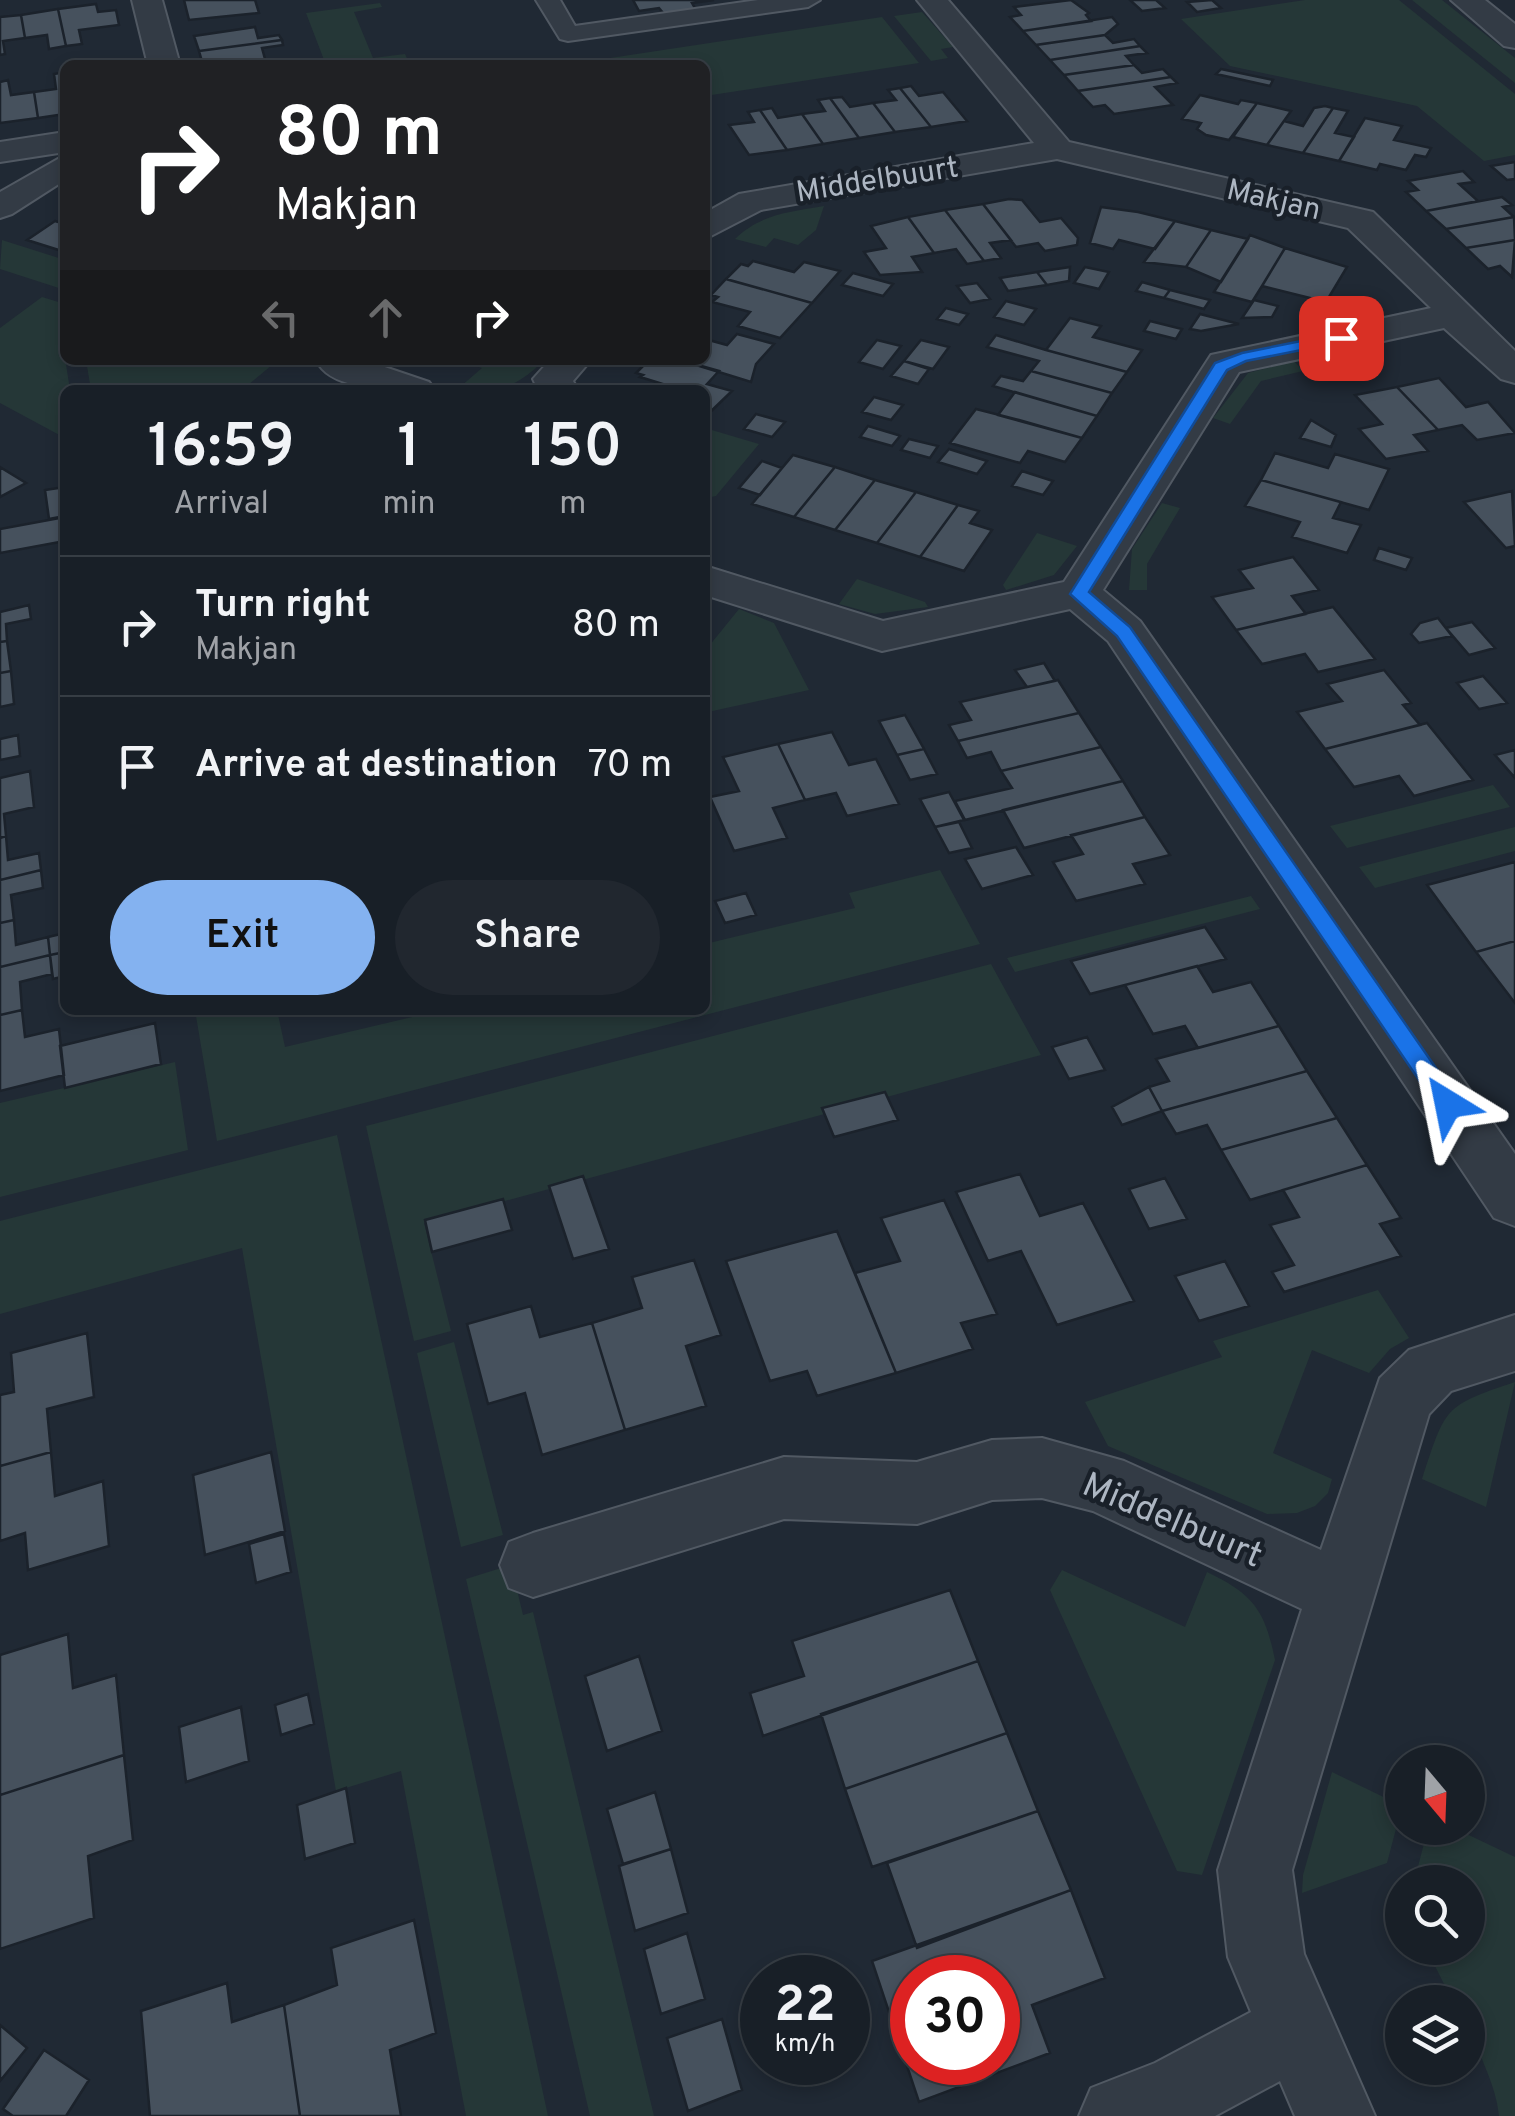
<!DOCTYPE html>
<html lang="en">
<head>
<meta charset="utf-8">
<style>
  :root { --surface:#181f27; --page:#21272f; --text:#f1f3f6; --muted:#9fa2a7; --line:#363d44; --accent:#84b2f0 }
  body { margin:0; font-family:Overpass,sans-serif; background:var(--page); color:var(--text); height:100vh; display:flex; flex-direction:column; font-size:38px; white-space:nowrap }
  * { box-sizing:border-box; margin:0 }
  p { font-size:32px; color:var(--muted) }
  .icon { flex:none; width:55px; height:55px; fill:none; stroke:currentColor; stroke-width:2; stroke-linecap:round; stroke-linejoin:round }
  .map { position:relative; flex:1; overflow:hidden }
  .side { position:absolute; left:60px; top:385px; width:650px; height:630px; display:flex; flex-direction:column; background:var(--surface); border-radius:15px; box-shadow:0 5px 15px #0003,0 0 0 2px var(--line) }
  .side>* { flex:none }
  .banner { position:absolute; left:60px; top:60px; width:650px; height:305px; border-radius:15px; box-shadow:0 5px 15px #0003,0 0 0 2px var(--line); background:#202124; color:#fff; overflow:hidden }
  .needle { width:65px; rotate:161deg }
  .tools { position:absolute; left:1385px; top:1745px; display:grid; gap:20px }
  .tools a { display:grid; place-items:center; width:100px; height:100px; border-radius:50%; background:var(--surface); box-shadow:0 5px 15px #0003,0 0 0 2px var(--line); font-size:50px }
  .speed { position:absolute; left:740px; top:1955px; display:flex; gap:20px; font-size:50px; font-weight:700; text-align:center }
  .speed>* { display:grid; place-content:center; width:130px; height:130px; border-radius:50%; background:var(--surface); box-shadow:0 5px 15px #0003,0 0 0 2px var(--line); line-height:1 }
  .speed small { font-size:25px; font-weight:400 }
  .speed .limit { border:15px solid #d22; background:#fff; color:#111 }
  .pin { position:absolute; display:grid; place-items:center; width:85px; height:85px; color:#fff; margin:-42px; border-radius:20px; box-shadow:0 5px 15px #0006 }
  .me { position:absolute; width:110px; margin:-55px; rotate:325deg; stroke-linejoin:round; filter:drop-shadow(0 0 8px #0008) }
  .turn { display:flex; align-items:center; gap:35px; height:210px; padding:0 50px; font-size:45px }
  .turn .icon { width:130px; height:130px; stroke-width:2.5 }
  .turn b { display:block; font-size:70px; line-height:85px }
  .lanes { display:flex; align-items:center; height:95px; padding:0 50px; background:#0003; justify-content:center; gap:50px; direction:ltr }
  .lanes .off { opacity:.35 }
  .eta { display:flex; justify-content:space-evenly; align-items:center; height:170px; text-align:center }
  .eta b { font-size:60px; font-weight:600; line-height:70px }
  .cta { display:flex; gap:20px; margin-top:auto; padding:20px 50px }
  .cta a { flex:1; height:115px; border-radius:60px; background:var(--accent); color:#111; font-size:40px; font-weight:600; line-height:115px; text-align:center }
  .cta a+a { background:var(--page); color:var(--text) }
  ul { padding:0; list-style:none }
  li { display:flex; align-items:center; gap:30px; height:140px; padding:0 50px; border-top:2px solid var(--line) }
  li div { flex:1 }
  li b { display:block; font-size:38px }
  li em { font-style:normal }
  .map>svg:first-child { display:block }
</style>
</head>
<body>
<div class="map">
<svg width="1515" height="2116" viewBox="0 0 1515 2116">
  <rect width="100%" height="100%" fill="#202934"/>
  <!-- green -->
  <path fill="#253737" d="M1305,0H1399L1515,94V155L1484,161L1417,106L1230,66L1181,19Z
    M1412,0H1442L1515,58V83Z
    M380,3L382,7L354,12L373,58L405,54L410,65H326L306,13Z
    M922,12L953,47L941,49L948,58L931,61L894,16Z
    M882,17L919,63L705,96V65H564Z
    M824,206L816,230L798,245L774,238L766,247L735,239C761,214 789,212 824,206Z
    M2,240L65,260V290L0,269Z
    M42,297L65,304L59,319L70,390H65V438L0,403V328Z
    M86,360H278L242,390H91Z
    M456,360H517L538,366C516,386 491,398 460,387L482,368Z
    M1294,361L1303,371L1261,381L1230,424L1213,418L1248,373Z
    M705,428L759,444L716,496L705,498Z
    M1162,503L1180,508L1147,564V590H1129L1132,549Z
    M1037,533L1077,546L1054,575L1006,590L1003,585Z
    M857,579L925,602L928,607L875,614L839,604Z
    M739,609L774,623L809,690L708,712L705,651Z
    M1493,785L1510,807L1347,848L1330,826Z
    M1515,827V851L1375,888L1359,867Z
    M940,870L980,944L217,1141L195,1010H277L285,1047L442,1010H705V944L855,908L849,893Z
    M1251,896L1260,909L1015,972L1007,958Z
    M991,964L1041,1055L424,1223L451,1331L414,1341L366,1126Z
    M175,1062L188,1150L0,1197V1103Z
    M337,1135L548,2116H466L401,1771L336,1791L242,1248L0,1314V1221Z
    M1378,1290L1409,1338L1390,1349L1369,1373L1312,1350L1273,1453L1332,1479L1328,1493L1315,1506L1297,1513L1267,1514L1108,1446L1085,1402L1222,1357L1213,1341Z
    M454,1342L503,1535L461,1547L417,1353Z
    M1515,1382L1486,1507L1422,1479C1446,1407 1443,1406 1515,1382Z
    M511,1565L523,1615L533,1612L654,2116H590L466,1579Z
    M1062,1570L1185,1627L1207,1572C1253,1594 1265,1610 1275,1660L1202,1875L1177,1871L1050,1590Z
    M1332,1772L1402,1806L1387,1863L1302,1893L1303,1875Z
    M1428,1828H1454L1515,1857V2116H1499C1495,2074 1468,2044 1468,2002H1453L1426,1948H1468V1882H1414Z"/>
  <!-- building -->
  <path fill="#46515d" stroke="#1b222b" stroke-width="2.5" fill-rule="evenodd" d="M184,0H255L259,13L189,20Z
    M633,0H714L692,3L696,10L664,14L659,8L639,11Z
    M1071,0L1089,13L1086,15L1091,21L1023,31L1010,17L1021,15L1014,7Z
    M1130,0H1156L1165,8L1142,11Z
    M1212,0L1221,8L1197,12L1187,2Z
    M96,4L98,12L116,10L119,25L79,30L82,44L66,46L58,9Z
    M58,9L66,46L49,49L47,35L25,38L21,15Z
    M21,15L25,38L3,41L5,54L0,55V17Z
    M1112,17L1118,24L1105,35L1036,45L1023,31Z
    M255,27L258,38L279,35L282,40L199,51L194,36Z
    M1105,35L1113,43L1134,39L1140,46L1050,60L1036,45Z
    M282,40L283,45L262,48L265,59L203,65L199,51Z
    M1140,46L1147,53L1126,56L1134,65L1064,75L1050,60Z
    M1134,65L1142,73L1163,69L1171,77L1078,91L1064,75Z
    M1221,69L1273,80L1270,86L1216,74Z
    M65,72V114L38,118L34,92L56,89L54,74Z
    M1171,77L1177,83L1155,87L1173,105L1114,114L1105,105L1093,107L1078,91Z
    M8,80L11,95L34,92L38,118L0,123V82Z
    M911,86L919,96L943,92L967,121L931,127L900,88Z
    M900,88L931,127L895,132L873,103L896,100L888,90Z
    M1200,95L1238,104L1241,100L1257,103L1229,140L1206,135L1197,129L1201,123L1182,119Z
    M842,97L850,107L873,103L895,132L859,138L830,98Z
    M830,98L859,138L823,144L802,114L825,111L818,100Z
    M1257,103L1291,111L1267,145L1233,137Z
    M1325,106L1333,108L1303,153L1267,145L1284,121L1303,126L1314,108Z
    M772,108L778,118L802,114L823,144L787,150L760,110Z
    M1333,108L1348,111L1335,133L1354,137L1339,161L1303,153Z
    M760,110L787,150L749,155L729,125L754,122L748,112Z
    M1365,118L1402,126L1394,140L1431,148L1426,157L1415,155L1406,170L1380,164L1377,170L1339,161Z
    M1515,162V179L1507,180L1491,166Z
    M1463,171L1474,182L1459,184L1478,201L1426,211L1406,192L1418,190L1408,181Z
    M1502,197L1512,205L1503,207L1514,217L1446,229L1426,211Z
    M1009,199L1022,200L1040,222L1061,218L1078,238L1077,245L1045,251L1038,243L1016,247L983,204Z
    M983,204L1011,240L990,243L1001,258L984,261L945,210Z
    M1101,207L1138,212L1175,221L1155,249L1119,240L1113,249L1090,243Z
    M945,210L984,261L967,264L956,249L934,253L908,217Z
    M908,217L934,253L912,257L922,272L880,275L864,252L886,248L871,226Z
    M1514,217L1515,240L1466,248L1446,229Z
    M55,221L65,224V252L27,240Z
    M1175,221L1211,230L1186,267L1144,262Z
    M1211,230L1248,239L1221,282L1186,267Z
    M1250,235L1285,248L1262,286L1252,302L1214,292Z
    M1515,240L1512,277L1500,266L1488,269L1466,248Z
    M1285,248L1347,267L1326,302L1262,286Z
    M753,261L794,272L804,262L840,271L812,303L726,279L741,264L748,266Z
    M1070,267L1069,281L1047,285L1037,272Z
    M1085,267L1109,272L1099,289L1074,283Z
    M1037,272L1047,285L1008,291L1000,278Z
    M853,273L893,284L883,296L842,285Z
    M726,279L812,303L780,338L738,326L750,312L712,302L718,297L711,295Z
    M1142,282L1170,290L1164,298L1136,291Z
    M977,283L990,299L970,303L957,286Z
    M1170,290L1210,300L1204,309L1164,298Z
    M1254,300L1278,306L1272,317L1242,318Z
    M1006,301L1036,309L1024,325L994,317Z
    M946,308L968,314L959,325L937,319Z
    M1200,314L1239,324L1201,331L1190,329Z
    M1070,318L1101,326L1093,337L1142,350L1127,372L1046,350Z
    M1150,321L1182,329L1176,339L1144,331Z
    M737,334L774,344L756,364L751,382L680,360H705V339L727,345Z
    M996,335L1046,350L1127,372L1112,393L1031,371L1039,361L987,347Z
    M877,340L901,346L883,369L859,362Z
    M921,340L949,347L933,369L904,361Z
    M649,360H680L719,371L707,384L732,391L705,417V390H682L640,377L643,375L636,373Z
    M904,361L929,369L918,384L891,376Z
    M1031,371L1112,393L1097,416L993,386L1001,376L1023,381Z
    M1439,378L1466,407L1488,402L1515,433L1477,440L1462,425L1438,430L1397,387Z
    M1397,387L1438,430L1414,435L1428,451L1386,459L1359,429L1382,424L1355,395Z
    M1015,392L1097,416L1082,438L998,415Z
    M874,397L903,405L891,420L862,412Z
    M976,409L1019,420L1082,438L1065,462L1028,451L1020,463L950,443Z
    M756,414L785,422L772,437L744,429Z
    M1311,420L1336,435L1331,447L1300,438Z
    M868,426L898,435L900,436L892,446L860,437Z
    M909,439L938,446L930,458L901,450Z
    M949,449L987,461L977,474L938,462Z
    M1275,453L1328,468L1335,454L1389,469L1369,510L1261,480Z
    M793,455L835,467L794,517L752,504Z
    M762,461L782,468L760,495L739,488Z
    M0,467L26,483L0,497Z
    M835,467L875,480L835,530L794,517Z
    M1022,471L1053,481L1043,495L1012,486Z
    M875,480L916,492L877,543L835,530Z
    M1261,480L1341,502L1333,518L1361,525L1347,553L1292,537L1300,522L1245,506Z
    M65,487V516L49,519L45,490Z
    M1512,491L1515,546L1506,548L1464,502Z
    M916,492L958,505L920,557L877,543Z
    M958,505L979,511L970,523L992,530L964,571L920,557Z
    M65,517V541L0,553V529Z
    M1379,548L1412,558L1406,570L1374,560Z
    M1293,557L1319,590L1292,596L1306,614L1236,630L1212,597L1253,588L1239,570Z
    M29,605L31,619L6,624L7,641L0,642V612Z
    M1333,607L1375,659L1318,672L1305,654L1262,664L1236,630Z
    M1438,618L1452,636L1419,643L1411,634L1420,623Z
    M1472,622L1495,648L1469,655L1446,628Z
    M7,641L11,671L0,673V642Z
    M1044,663L1055,681L1027,687L1015,670Z
    M1384,670L1411,703L1403,705L1420,725L1325,749L1297,712L1342,701L1327,684Z
    M11,671L14,704L0,707V673Z
    M1483,676L1507,703L1479,709L1457,683Z
    M1058,680L1079,713L958,741L949,725L971,720L960,702Z
    M1079,713L1101,747L1001,771L991,752L967,758L958,741Z
    M905,715L924,749L897,755L879,721Z
    M1427,723L1473,780L1414,796L1399,776L1354,787L1325,749Z
    M832,732L849,765L876,759L899,804L847,816L836,793L805,800L778,744Z
    M18,735L20,756L0,760V739Z
    M778,744L805,800L773,808L787,838L734,851L710,797L739,791L723,757Z
    M1101,747L1123,781L965,820L955,801L1012,788L1001,771Z
    M924,749L937,774L910,780L897,755Z
    M1515,750V778L1495,755Z
    M30,771L34,807L4,814L6,836L0,838V778Z
    M1123,781L1145,817L1024,848L1003,810Z
    M949,792L964,820L935,827L920,799Z
    M1145,817L1170,855L1133,864L1145,884L1076,901L1053,862L1083,854L1071,835Z
    M959,822L972,848L949,853L935,827Z
    M6,836L8,860L39,853L41,870L0,880V838Z
    M1016,847L1033,875L982,889L965,859Z
    M1515,862V941L1476,952L1427,885Z
    M41,870L43,888L11,895L14,920L0,923V880Z
    M746,893L756,915L725,923L715,901Z
    M14,920L16,945L48,937L50,955L0,967V923Z
    M1205,927L1226,959L1090,994L1071,961Z
    M65,933V952L50,955L48,937Z
    M1515,941V1003L1476,952Z
    M65,952V976L53,979L50,955Z
    M50,955L52,974L20,982L22,1010L0,1015V967Z
    M1197,966L1213,992L1251,982L1279,1026L1198,1048L1185,1026L1153,1034L1125,985Z
    M22,1010L25,1037L59,1029L64,1075L0,1091V1015Z
    M155,1023L161,1064L65,1088L60,1046Z
    M1279,1026L1307,1071L1162,1111L1149,1087L1169,1081L1156,1059Z
    M1087,1037L1105,1070L1069,1079L1052,1047Z
    M1307,1071L1337,1118L1221,1150L1207,1125L1176,1134L1162,1111Z
    M1149,1087L1162,1111L1122,1125L1112,1107Z
    M885,1092L898,1120L834,1137L822,1108Z
    M1337,1118L1367,1165L1250,1200L1221,1150Z
    M1367,1165L1401,1218L1380,1224L1401,1256L1284,1292L1272,1272L1294,1265L1270,1225L1299,1217L1283,1190Z
    M1020,1174L1040,1216L1083,1203L1134,1301L1057,1325L1021,1251L988,1261L956,1192Z
    M583,1176L609,1249L573,1259L549,1186Z
    M1165,1178L1187,1219L1149,1229L1129,1189Z
    M503,1199L512,1230L432,1252L425,1220Z
    M944,1200L997,1314L961,1323L973,1349L896,1373L855,1273L900,1261L881,1218Z
    M837,1231L896,1373L817,1396L807,1371L770,1381L726,1261Z
    M694,1260L721,1335L686,1346L706,1406L625,1430L592,1323L642,1308L632,1277Z
    M1225,1261L1249,1306L1199,1321L1175,1276Z
    M531,1306L540,1337L592,1323L625,1430L542,1455L525,1393L488,1404L467,1324Z
    M87,1333L94,1397L47,1409L51,1452L0,1466V1395L14,1392L11,1353Z
    M51,1452L55,1496L103,1481L109,1546L28,1570L25,1533L0,1541V1466Z
    M271,1452L285,1531L205,1555L193,1475Z
    M284,1534L291,1572L256,1583L249,1544Z
    M950,1590L978,1661L763,1736L750,1693L804,1676L792,1641Z
    M68,1634L73,1688L116,1675L124,1755L0,1795V1655Z
    M639,1656L662,1731L607,1751L585,1676Z
    M978,1661L1007,1733L845,1789L821,1714Z
    M308,1694L314,1724L281,1735L275,1705Z
    M241,1707L249,1761L186,1782L179,1727Z
    M1007,1733L1038,1811L872,1867L845,1789Z
    M124,1755L133,1840L88,1856L94,1918L0,1949V1795Z
    M346,1788L355,1843L305,1859L297,1805Z
    M655,1792L671,1849L623,1864L607,1809Z
    M1038,1811L1071,1890L917,1948L887,1863Z
    M671,1849L688,1913L635,1931L619,1866Z
    M1071,1890L1105,1978L1032,2005L1050,2053L919,2102L872,1961ZM912,1978H998V2062H912Z
    M414,1920L436,2033L390,2050L401,2116H300L284,2005L337,1985L331,1948Z
    M687,1933L705,1999L661,2014L644,1949Z
    M227,1983L232,2022L284,2005L300,2116H150L141,2011Z
    M722,2019L742,2090L688,2111L667,2038Z
    M0,2025L27,2048L0,2081Z
    M44,2050L89,2080L66,2116H13L3,2109Z"/>
  <g fill="none" stroke-linecap="round" stroke-linejoin="round">
    <defs>
      <path id="service" d="M536,0H560L575,26L758,0H820L808,7L568,41L560,39Z"/>
      <path id="minor" d="M132,0H162L180,65H148Z
        M917,0H948L1069,142L1373,212L1515,351V383L1501,379L1444,328L1239,372L1103,590L1140,621L1515,1154V1226L1494,1218L1108,641L1070,609L882,651L705,595V566L883,621L1064,582L1211,355L1431,308L1348,228L1057,159L761,210L705,239V213L739,194L1034,143Z
        M65,132V152L0,162V142Z
        M65,155V180L12,214L0,218V192Z
        M322,360H364L429,382L435,390C404,390 338,393 319,365Z
        M550,360H591L573,381L578,390H538L533,379Z
        M1515,1315V1371L1451,1391L1429,1414L1292,1870L1304,1954L1375,2116H1295L1280,2081L1215,2116H1079L1091,2088L1155,2063L1251,2012L1228,1957L1218,1870L1302,1609L1093,1511L1042,1498L992,1500L917,1524L784,1519L533,1597L509,1588L500,1565L509,1542L533,1533L784,1457L917,1462L992,1440L1042,1438L1124,1461L1321,1550L1380,1378L1409,1350Z"/>
      <path id="tertiary" d="M1451,0H1485L1515,24V48L1504,46Z"/>
    </defs>
    <!-- service casing -->
    <use href="#service" stroke="#515963" stroke-width="4"/>
    <!-- minor casing -->
    <use href="#minor" stroke="#515963" stroke-width="4"/>
    <!-- tertiary casing -->
    <use href="#tertiary" stroke="#515963" stroke-width="4"/>
    <!-- service -->
    <use href="#service" fill="#333b45" fill-rule="evenodd"/>
    <!-- minor -->
    <use href="#minor" fill="#333b45" fill-rule="evenodd"/>
    <!-- tertiary -->
    <use href="#tertiary" fill="#333b45" fill-rule="evenodd"/>
  </g>
  <!-- route -->
  <path fill="#1a73e8" stroke="#114b97" stroke-width="2.5" d="M1341,333L1347,335V341L1246,361L1227,370L1089,592L1130,627L1456,1097L1460,1104L1448,1113L1440,1111L1117,636L1070,594L1215,363L1242,353Z"/>
  <g text-anchor="middle" stroke-width="9" stroke-linejoin="round" paint-order="stroke">
    <!-- far-street labels -->
    <g font-size="30" fill="#adb6c2" stroke="#192029">
      <text transform="translate(877 179) rotate(-9)" y="10">Middelbuurt</text>
      <text transform="translate(1274 199) rotate(13)" y="10">Makjan</text>
    </g>
    <!-- street labels -->
    <g font-size="35" fill="#adb6c2" stroke="#192029">
      <text transform="translate(1173 1519) rotate(23)" y="12">Middelbuurt</text>
    </g>
  </g>
</svg>
<div class="tools">
<a><svg class="needle" viewBox="-14 -14 28 28"><path d="M0-13l5 13h-10z" fill="#e53935"/><path d="M0 13l5-13h-10z" fill="#9fa2a7"/></svg></a>
<a><svg class="icon" aria-label="search" viewBox="0 0 24 24"><circle cx="10" cy="10" r="6"/><path d="M15 15l6 6"/></svg></a>
<a><svg class="icon" aria-label="layers" viewBox="0 0 24 24"><path d="M12 4l9 5-9 5-9-5zM3 14l9 5 9-5"/></svg></a>
</div>
<div class="speed"><div>22<small>km/h</small></div><div class="limit">30</div></div>
<div class="pin" style="left:1341px;top:338px;background:#d93025"><svg class="icon" aria-label="arrive" viewBox="0 0 24 24"><path d="M6 21V4h12l-3 4 3 4H6"/></svg></div>
<svg class="me" style="left:1448px;top:1104px" viewBox="-20 -20 40 40"><path d="M0-17L14 15 0 8-14 15z" fill="#1a73e8" stroke="#fff" stroke-width="4"/></svg>
<div class="banner">
<div class="turn"><svg class="icon" aria-label="right" viewBox="0 0 24 24"><path d="M7 20v-9h11M14 6l5 5-5 5"/></svg><div><b>80 m</b>Makjan</div></div>
<div class="lanes"><svg class="icon off" aria-label="left" viewBox="0 0 24 24"><path d="M17 20v-9H6M10 6l-5 5 5 5"/></svg><svg class="icon off" aria-label="ahead" viewBox="0 0 24 24"><path d="M12 20V5M6 11l6-6 6 6"/></svg><svg class="icon" aria-label="right" viewBox="0 0 24 24"><path d="M7 20v-9h11M14 6l5 5-5 5"/></svg></div>
</div>
<section class="side">
<div class="eta">
<div><b>16:59</b><p>Arrival</p></div>
<div><b>1</b><p>min</p></div>
<div><b>150</b><p>m</p></div>
</div>
<ul>
<li><svg class="icon" aria-label="right" viewBox="0 0 24 24"><path d="M7 20v-9h11M14 6l5 5-5 5"/></svg><div><b>Turn right</b><p>Makjan</p></div><em>80 m</em></li>
<li><svg class="icon" aria-label="arrive" viewBox="0 0 24 24"><path d="M6 21V4h12l-3 4 3 4H6"/></svg><div><b>Arrive at destination</b></div><em>70 m</em></li>
</ul>
<div class="cta"><a>Exit</a><a>Share</a></div>
</section>
</div>
</body>
</html>
